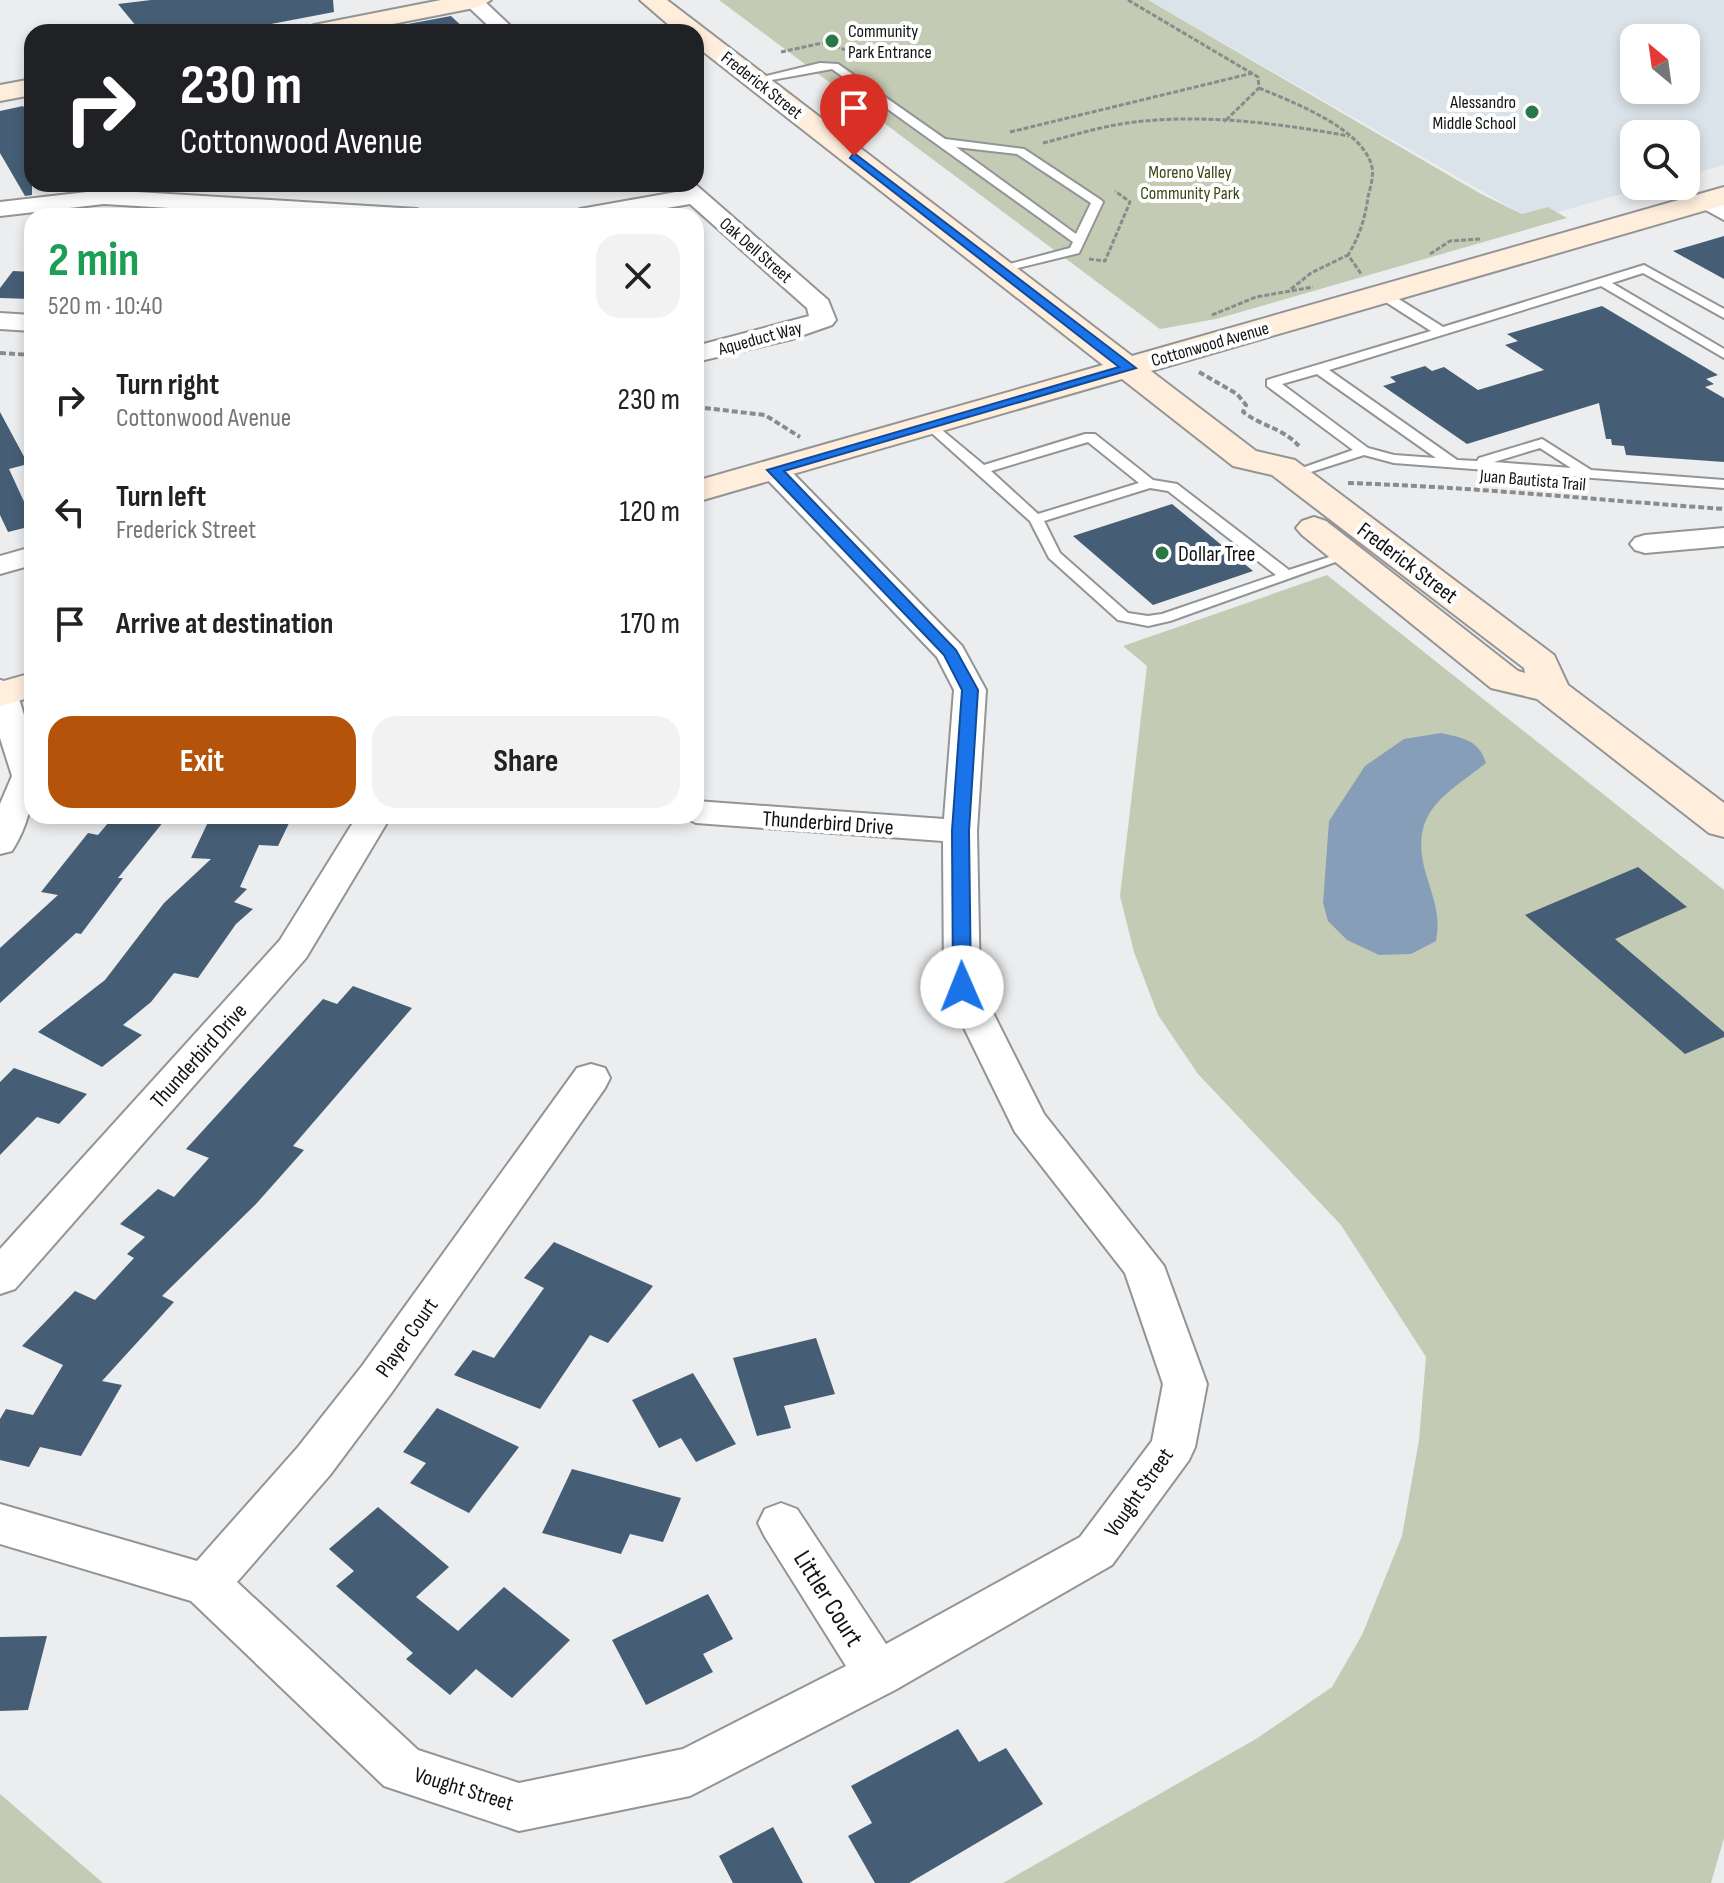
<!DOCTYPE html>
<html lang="en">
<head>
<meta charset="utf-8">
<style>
  :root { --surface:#fff; --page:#f2f2f2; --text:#222; --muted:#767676; --accent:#b45309 }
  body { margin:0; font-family:"Sofia Sans Condensed",sans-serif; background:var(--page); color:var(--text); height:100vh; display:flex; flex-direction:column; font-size:30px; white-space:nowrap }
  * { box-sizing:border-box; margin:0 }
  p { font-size:26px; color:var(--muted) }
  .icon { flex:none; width:44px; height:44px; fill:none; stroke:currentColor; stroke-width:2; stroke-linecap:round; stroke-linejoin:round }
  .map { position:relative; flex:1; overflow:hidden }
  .panel { position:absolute; left:24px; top:208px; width:680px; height:616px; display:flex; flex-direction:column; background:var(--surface); border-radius:24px; box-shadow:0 4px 12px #0003 }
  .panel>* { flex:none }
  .banner { position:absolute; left:24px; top:24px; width:680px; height:168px; border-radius:24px; box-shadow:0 4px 12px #0003; background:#202124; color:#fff; overflow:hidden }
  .needle { width:52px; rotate:331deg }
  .fabs { position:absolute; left:1620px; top:24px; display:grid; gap:16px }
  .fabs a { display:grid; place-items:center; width:80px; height:80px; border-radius:16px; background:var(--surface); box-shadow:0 4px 12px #0003; font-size:40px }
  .pin { position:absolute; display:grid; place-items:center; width:68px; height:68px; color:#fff; margin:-82px -34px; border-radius:50% 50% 50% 0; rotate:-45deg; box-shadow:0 0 8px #0007 }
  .pin .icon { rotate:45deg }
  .me { position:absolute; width:88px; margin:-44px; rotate:359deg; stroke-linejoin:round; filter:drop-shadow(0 0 6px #0008) }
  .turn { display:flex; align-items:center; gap:28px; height:168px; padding:0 24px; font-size:36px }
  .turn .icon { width:104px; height:104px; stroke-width:2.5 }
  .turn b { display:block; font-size:56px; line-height:68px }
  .round { display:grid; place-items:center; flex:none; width:84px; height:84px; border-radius:24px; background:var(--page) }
  .overview { display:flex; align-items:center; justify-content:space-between; height:136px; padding:0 24px }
  h1 { font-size:48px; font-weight:700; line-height:60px; color:#1e9e55 }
  .cta { display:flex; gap:16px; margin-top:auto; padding:16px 24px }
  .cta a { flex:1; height:92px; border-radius:24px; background:var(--accent); color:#fff; font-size:32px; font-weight:700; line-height:92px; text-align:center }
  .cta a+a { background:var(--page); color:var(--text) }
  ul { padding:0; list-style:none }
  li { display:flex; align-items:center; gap:24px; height:112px; padding:0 24px }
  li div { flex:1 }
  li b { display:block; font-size:30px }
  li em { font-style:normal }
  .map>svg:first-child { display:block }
</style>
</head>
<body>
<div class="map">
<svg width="1724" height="1883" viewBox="0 0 1724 1883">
  <rect width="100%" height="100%" fill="#ebedee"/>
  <!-- built -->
  <path fill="#dbe3ea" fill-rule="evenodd" d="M1148,0H1724V165L1686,176V134H1634V186H1650L1558,212L1548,207L1522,214ZM1634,38H1686V90H1634Z"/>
  <!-- green -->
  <path fill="#c4cbb4" d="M719,0H1148L1481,194L1522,214L1548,207L1567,218L1216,319L1160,329Z
    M1327,575L1724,890V1838L1711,1883H1003L1256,1739L1332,1687L1362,1635L1402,1536L1419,1440L1426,1357L1341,1225L1198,1074L1158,1015L1134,952L1120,896L1147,666L1123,646Z
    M0,1794L103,1883H0Z"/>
  <!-- water -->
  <path fill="#879eb9" d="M1441,733C1463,738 1479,740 1486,763C1444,796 1408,812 1426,874C1433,898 1441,915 1436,941L1411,954L1379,955L1347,940L1328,921L1323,903L1329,821L1365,766L1404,739Z"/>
  <!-- building -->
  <path fill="#455e75" d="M151,0H333L334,12L229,32H141L118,4Z
    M451,16L468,32H397L392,27Z
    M23,106L32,119V195L25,196L0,153V111Z
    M1724,236V279L1673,251Z
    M13,271L32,272V299L0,298V288Z
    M1602,306L1718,375L1706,379L1714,384L1705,387L1724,398V462L1626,455L1624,446L1612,445L1611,439H1606L1599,403L1467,444L1383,386L1396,382L1390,377L1425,366L1432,371L1444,367L1478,390L1544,370L1505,345L1518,341L1507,334Z
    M0,412L28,464L9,469L32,519V526L8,532L0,515Z
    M1172,504L1253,571L1153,605L1073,536Z
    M114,816L164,821L118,878H123L81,934L76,933L0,1003V948L58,895L41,892L88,833L98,835Z
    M211,816L291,819L278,846L259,845L240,887L247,889L234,902L253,909L236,924L198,978L174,973L151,1002L123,1025L142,1035L102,1067L38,1032L105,980L164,903L211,859L191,858Z
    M1638,867L1687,907L1615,939L1724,1032V1037L1685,1054L1525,915Z
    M353,986L412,1008L293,1146L304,1150L256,1204L162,1296L174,1302L102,1381L122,1385L81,1456L40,1447L29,1467L0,1460V1419L6,1409L33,1415L63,1365L22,1346L75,1291L95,1300L134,1258L127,1254L145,1237L120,1224L158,1189L174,1197L209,1158L186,1149L323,999L337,1004Z
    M14,1068L87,1094L59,1124L37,1117L0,1155V1082Z
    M554,1242L653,1286L608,1343L590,1335L540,1409L454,1375L473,1350L494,1358L544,1288L524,1278Z
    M816,1338L835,1394L784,1406L791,1428L757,1436L733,1358Z
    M693,1373L736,1444L696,1462L681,1438L659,1448L632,1400Z
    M437,1408L519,1447L469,1513L410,1483L426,1463L403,1452Z
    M572,1469L681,1498L663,1542L630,1534L621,1554L542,1533Z
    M378,1507L449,1567L416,1597L458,1631L504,1587L570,1640L512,1698L476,1669L450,1695L406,1659L413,1653L336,1586L354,1571L329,1549Z
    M708,1594L733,1639L703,1654L713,1672L646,1705L612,1640Z
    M47,1636L28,1710L0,1711V1637Z
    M958,1729L979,1762L1006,1748L1043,1804L909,1883H875L848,1836L872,1823L851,1786Z
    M773,1827L803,1883H733L719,1856Z"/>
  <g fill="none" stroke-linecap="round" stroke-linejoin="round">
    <defs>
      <path id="lane" d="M820,63L838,64L945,139L1024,149L1101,200L1103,202L1079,253L998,273V267L1070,248L1073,242L832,69L755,83L750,80ZM956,147L1017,154L1091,203L1076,234Z
        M1644,265L1724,309V318L1643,273L1612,283L1724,349V358L1601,286L1329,370L1457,460L1477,461L1479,458L1542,439L1591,470L1724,480V488L1394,463L1364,455L1292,478L1285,474L1353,450L1267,386V380L1431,331L1378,297V291H1386L1443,327ZM1317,374L1436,458L1394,455L1368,448L1282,384ZM1540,448L1571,468L1494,462Z
        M931,421L984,465L1085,434H1095L1153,480L1177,484L1289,570L1348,551L1355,555L1170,621L1148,626L1118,620L1049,558L1030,521L926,428V422ZM1088,442L1139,483L1038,514L991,471ZM1150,488L1168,491L1276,575L1162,614L1148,616L1128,613L1060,553L1044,521Z"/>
      <path id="street" d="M461,0H483L517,32H495Z
        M669,184H695L828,300L836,320L832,325L792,339L696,362V346L809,316L807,308L690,204L620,216H568L580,209L676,192Z
        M104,190L417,209L429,216H301L104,204L0,216V202Z
        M1703,195L1724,204V220L1691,202Z
        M0,313L32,315V331L0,329Z
        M774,462L784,464L962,646L986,690L977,831L980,987L1044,1114L1164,1266L1207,1384L1195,1447L1189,1460L1112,1565L895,1690L690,1796L519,1831L384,1786L191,1601L0,1544V1504L197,1561L298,1447L362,1366L577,1068L591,1064L605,1068L610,1078L605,1088L392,1392L330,1475L237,1582L418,1750L519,1783L683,1749L846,1666L765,1537L758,1523L765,1509L781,1503L797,1509L886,1644L1080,1537L1152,1441L1163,1384L1125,1273L1015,1132L944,987L943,841L696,823L682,816H696V801L944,819L954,690L937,657L764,476L760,470L764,464Z
        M1724,528V546L1645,553L1635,550L1630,544L1635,538L1645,535Z
        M32,547V565L0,574V556Z
        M0,680L11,683L16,690C35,744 45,799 12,851L0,854V804L12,776L0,738Z
        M357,816H391L306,958L15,1289L0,1294V1249L280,940Z"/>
      <path id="secondary" d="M441,0H491L479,7L352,32H302L314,25Z
        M640,0H667L1132,356L1724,187V205L1151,371L1256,451L1295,460L1554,655L1568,685L1724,803V837L1709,833L1537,699L1491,688L1302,535L1296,528L1302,521L1314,517L1326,521L1518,671L1525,673L1524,668L1272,475L1233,466L1122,379L696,502V481L1103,365L696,46V32H677Z
        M32,79V95L0,101V85Z
        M32,673V697L0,706V682Z"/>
    </defs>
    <!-- lane casing -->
    <use href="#lane" stroke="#929495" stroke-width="4"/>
    <!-- street casing -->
    <use href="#street" stroke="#929495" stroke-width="4"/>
    <!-- secondary casing -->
    <use href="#secondary" stroke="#929495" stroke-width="4"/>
    <!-- path-far1 -->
    <path stroke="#898b8c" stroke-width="3" stroke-dasharray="5 2" stroke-linecap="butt" d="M1128,0L1258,77L1259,88L1224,122
      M781,52L827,42L845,50
      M1259,88C1292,102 1363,128 1372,167C1374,177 1370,188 1368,197C1365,219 1359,237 1348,255L1362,275
      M1010,132L1253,73
      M1043,143C1071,136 1099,127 1127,123C1201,113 1276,123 1349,136
      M1430,254L1450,241L1480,239
      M1089,259L1105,261L1130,202L1115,191
      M1291,289L1311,273L1348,255
      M1212,315L1256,297L1313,287"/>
    <!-- path -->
    <path stroke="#898b8c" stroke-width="4" stroke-dasharray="6 3" stroke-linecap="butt" d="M0,353L32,355
      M1199,372L1237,394L1246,405L1243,412C1265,428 1281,427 1299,446
      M696,407L765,415L800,437
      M1348,483C1473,487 1599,500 1724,509"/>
    <!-- lane -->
    <use href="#lane" fill="#fff" fill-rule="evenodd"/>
    <!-- street -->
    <use href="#street" fill="#fff" fill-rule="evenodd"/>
    <!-- secondary -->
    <use href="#secondary" fill="#ffeedc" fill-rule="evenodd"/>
  </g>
  <!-- route -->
  <path fill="#1a73e8" stroke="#114b97" stroke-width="2" d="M854,153L1136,368L784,471L956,650L978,690L969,831L971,987L962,993L953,987L952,831L962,690L944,655L767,470L1119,367L850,158Z"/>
  <!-- markers -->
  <g fill="#2a7847" stroke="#fff" stroke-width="3">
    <circle cx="832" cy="41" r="8"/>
    <circle cx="1532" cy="112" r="8"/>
    <circle cx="1162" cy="553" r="8"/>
  </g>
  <g text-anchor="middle" stroke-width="8" stroke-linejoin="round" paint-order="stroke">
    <!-- far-poi labels -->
    <g font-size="18" fill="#111213" stroke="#fff" text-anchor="start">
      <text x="848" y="37">Community<tspan x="848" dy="21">Park Entrance</tspan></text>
      <text x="1516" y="108" text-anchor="end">Alessandro<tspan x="1516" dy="21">Middle School</tspan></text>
    </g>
    <!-- far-street labels -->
    <g font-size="18" fill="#111213" stroke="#fff">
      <text transform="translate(762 85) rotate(38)" y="6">Frederick Street</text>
      <text transform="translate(756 250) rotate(41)" y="6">Oak Dell Street</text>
      <text transform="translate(760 338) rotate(-15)" y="6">Aqueduct Way</text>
      <text transform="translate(1210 344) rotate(-16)" y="6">Cottonwood Avenue</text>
      <text transform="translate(1533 480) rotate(5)" y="6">Juan Bautista Trail</text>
    </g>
    <!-- far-park labels -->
    <g font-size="18" fill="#3d4811" stroke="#fff">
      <text x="1190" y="178">Moreno Valley<tspan x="1190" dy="21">Community Park</tspan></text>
    </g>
    <!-- poi labels -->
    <g font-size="22" fill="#111213" stroke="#fff" text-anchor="start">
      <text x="1178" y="561">Dollar Tree</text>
    </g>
    <!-- street labels -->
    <g font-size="22" fill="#111213" stroke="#fff">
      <text transform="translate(1408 562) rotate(37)" y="8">Frederick Street</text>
      <text transform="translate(828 822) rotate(4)" y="8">Thunderbird Drive</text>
      <text transform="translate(198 1055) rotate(-48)" y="8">Thunderbird Drive</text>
      <text transform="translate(406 1337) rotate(-55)" y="8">Player Court</text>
      <text transform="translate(1138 1492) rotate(-55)" y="8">Vought Street</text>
      <text transform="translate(464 1788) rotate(17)" y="8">Vought Street</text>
    </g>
    <!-- near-street labels -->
    <g font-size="26" fill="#111213" stroke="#fff">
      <text transform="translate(829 1598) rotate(58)" y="9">Littler Court</text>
    </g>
  </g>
</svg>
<div class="fabs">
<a><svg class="needle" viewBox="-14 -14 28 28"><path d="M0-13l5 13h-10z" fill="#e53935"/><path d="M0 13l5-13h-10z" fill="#767676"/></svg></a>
<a><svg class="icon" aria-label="search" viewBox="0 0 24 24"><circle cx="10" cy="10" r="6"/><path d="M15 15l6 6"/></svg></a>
</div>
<div class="pin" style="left:854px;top:156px;background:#d93025"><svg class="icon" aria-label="arrive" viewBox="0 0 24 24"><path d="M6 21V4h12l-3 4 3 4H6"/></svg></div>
<svg class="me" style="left:962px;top:987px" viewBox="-20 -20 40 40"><circle r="19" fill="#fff"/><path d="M0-13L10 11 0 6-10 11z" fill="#1a73e8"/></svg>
<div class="banner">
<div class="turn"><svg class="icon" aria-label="right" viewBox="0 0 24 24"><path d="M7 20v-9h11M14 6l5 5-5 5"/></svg><div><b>230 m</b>Cottonwood Avenue</div></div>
</div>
<section class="panel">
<div class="overview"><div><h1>2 min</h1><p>520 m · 10:40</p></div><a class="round"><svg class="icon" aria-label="close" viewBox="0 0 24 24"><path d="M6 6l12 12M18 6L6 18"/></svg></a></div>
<ul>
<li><svg class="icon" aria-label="right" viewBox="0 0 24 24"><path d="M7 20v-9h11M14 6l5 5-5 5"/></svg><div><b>Turn right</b><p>Cottonwood Avenue</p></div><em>230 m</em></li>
<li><svg class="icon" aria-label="left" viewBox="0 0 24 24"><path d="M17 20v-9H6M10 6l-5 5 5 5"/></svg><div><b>Turn left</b><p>Frederick Street</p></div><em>120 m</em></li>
<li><svg class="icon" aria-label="arrive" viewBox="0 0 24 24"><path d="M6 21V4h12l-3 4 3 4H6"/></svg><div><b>Arrive at destination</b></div><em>170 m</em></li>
</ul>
<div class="cta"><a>Exit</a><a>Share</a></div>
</section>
</div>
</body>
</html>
